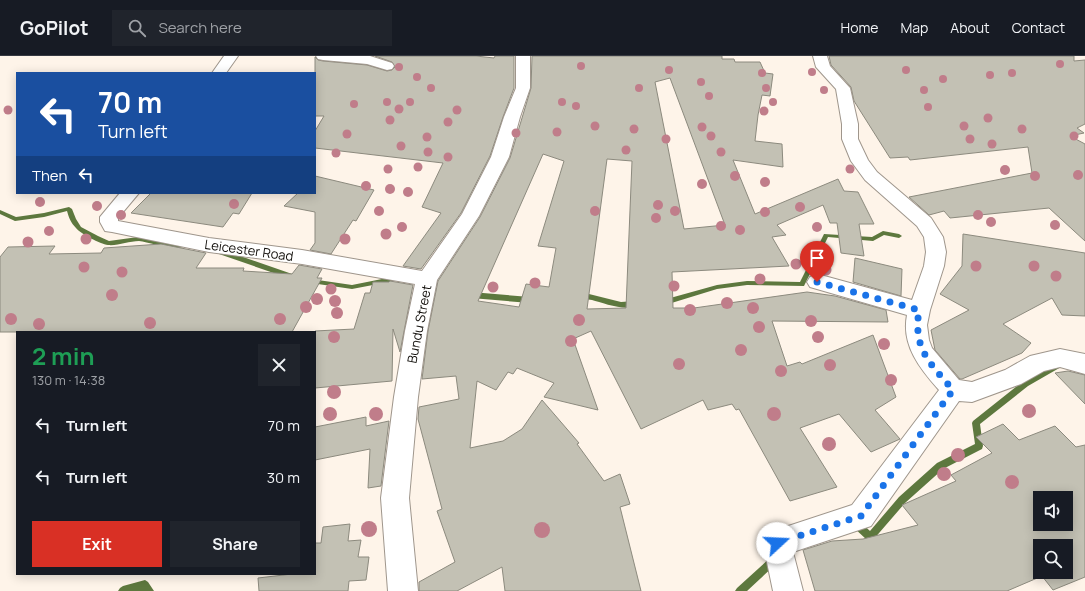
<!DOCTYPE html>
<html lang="en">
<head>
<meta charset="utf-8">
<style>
  :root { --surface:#171b24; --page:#20242c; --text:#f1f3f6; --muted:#9ea1a6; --line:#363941; --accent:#d93025 }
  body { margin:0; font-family:Manrope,sans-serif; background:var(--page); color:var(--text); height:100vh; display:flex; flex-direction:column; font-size:15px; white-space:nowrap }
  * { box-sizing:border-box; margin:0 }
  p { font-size:13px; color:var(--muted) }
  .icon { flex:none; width:22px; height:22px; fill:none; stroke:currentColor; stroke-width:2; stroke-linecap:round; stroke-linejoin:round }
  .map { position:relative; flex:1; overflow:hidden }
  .sheet { position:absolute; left:16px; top:275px; width:300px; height:244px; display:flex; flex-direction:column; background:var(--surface); border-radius:0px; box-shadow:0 2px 10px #0003 }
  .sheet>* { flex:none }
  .banner { position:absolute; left:16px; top:16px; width:300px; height:122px; border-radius:0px; box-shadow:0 2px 10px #0003; background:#1a4fa0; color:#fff; overflow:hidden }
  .buttons { position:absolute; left:1033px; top:435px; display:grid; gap:8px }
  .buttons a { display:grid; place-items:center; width:40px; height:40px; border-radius:0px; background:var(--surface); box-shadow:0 2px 10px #0003; font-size:20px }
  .pin { position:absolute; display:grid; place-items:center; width:34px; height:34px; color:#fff; margin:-41px -17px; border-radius:50% 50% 50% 0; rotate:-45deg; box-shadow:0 0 4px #0007 }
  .pin .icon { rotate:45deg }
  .me { position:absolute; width:44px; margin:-22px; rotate:70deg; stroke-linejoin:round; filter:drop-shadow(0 0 3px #0008) }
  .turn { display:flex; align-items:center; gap:14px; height:84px; padding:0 16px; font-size:18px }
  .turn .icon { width:52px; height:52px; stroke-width:2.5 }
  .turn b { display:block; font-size:28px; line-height:34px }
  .then { display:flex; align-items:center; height:38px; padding:0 16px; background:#0003; gap:8px; font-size:15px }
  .round { display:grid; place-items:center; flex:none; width:42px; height:42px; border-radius:0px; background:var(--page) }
  .summary { display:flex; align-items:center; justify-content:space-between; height:68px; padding:0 16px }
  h1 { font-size:24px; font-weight:700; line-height:30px; color:#1e9e55 }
  .primary-button { display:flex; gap:8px; margin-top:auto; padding:8px 16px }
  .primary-button a { flex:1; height:46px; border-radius:0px; background:var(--accent); color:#fff; font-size:16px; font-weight:700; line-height:46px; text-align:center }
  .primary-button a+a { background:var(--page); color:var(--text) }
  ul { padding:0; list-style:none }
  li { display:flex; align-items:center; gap:12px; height:52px; padding:0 16px }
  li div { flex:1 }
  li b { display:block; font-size:15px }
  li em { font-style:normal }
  header { display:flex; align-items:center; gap:24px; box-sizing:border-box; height:56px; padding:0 20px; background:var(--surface); border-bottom:1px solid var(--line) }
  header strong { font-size:19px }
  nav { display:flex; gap:22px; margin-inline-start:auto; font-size:14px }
  .search { width:280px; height:36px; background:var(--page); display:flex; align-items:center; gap:10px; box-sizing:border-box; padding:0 14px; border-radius:0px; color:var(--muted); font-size:15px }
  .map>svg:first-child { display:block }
</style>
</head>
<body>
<header>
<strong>GoPilot</strong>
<div class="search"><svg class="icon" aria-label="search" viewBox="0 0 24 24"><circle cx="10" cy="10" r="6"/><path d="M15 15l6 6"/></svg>Search here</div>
<nav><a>Home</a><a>Map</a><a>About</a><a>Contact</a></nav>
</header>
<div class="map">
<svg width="1085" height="535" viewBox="0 0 1085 535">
  <rect width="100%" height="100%" fill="#fef4e9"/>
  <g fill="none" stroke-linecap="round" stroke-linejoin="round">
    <!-- stream -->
    <path fill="#5d783e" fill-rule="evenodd" d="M69,151L72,153L76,163L81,171L98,180L109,185L138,181L169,187H184L187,189C178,197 150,186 139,185C129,185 118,190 108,189C100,188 81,178 76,172C71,167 69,162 67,155L44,161L15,165L0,158V154L16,161L44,157Z
      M883,175L899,178L902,180L899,182L884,179L873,185L828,181L804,230L747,229L717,233L665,249L662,246L663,244L717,229L747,225L800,226L824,178L872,181Z
      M219,194H223L295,219L296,221L295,223H291L219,198L218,196Z
      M397,220L400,222L399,224L352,233L311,227L308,225L311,223L352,229Z
      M471,236L530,241L533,244L530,247L471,242L468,239Z
      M581,238H589L621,246L635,245L638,248C630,257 603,247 592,244C587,243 583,244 579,243L578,241Z
      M1058,306L1061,307L1062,309L1061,311L1028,330L980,368L983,390L982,393L943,413L905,447L873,484L870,486L867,484L852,470L851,467L852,464L855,463L858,464L870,475L899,441L937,407L975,388L972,367L973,365L1022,326Z
      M774,499L777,501L779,504L777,507L747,535H735L737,532L771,501Z
      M145,524L148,526L154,535H118L120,532L123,530Z"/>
  </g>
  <!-- building -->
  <path fill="#c3c1b4" stroke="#8c8a7e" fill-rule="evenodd" d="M375,0H476L494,2L495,0H514V32L503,61L490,100L461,157L421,213L403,210L441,157L422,151L443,107L315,92V75L324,60H315V1L318,4L323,5L367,9L387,15L392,14L395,11L392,6Z
    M532,0H722V3H734L735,6H760L765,17L773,18L770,40L762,39L758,59L755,85L782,88L783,111L733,104L755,158L838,123L844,135L858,136L874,168H859L864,200L841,197L837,167H830L823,149L777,169L786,179L772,181L789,210L672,216L673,252H694L807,236L835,240L886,254L888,266L772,265L787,310L800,306L802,308L873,279L896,341L875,354L900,383L871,396L839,358L800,372L837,431L790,445L739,353L736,354L732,348L708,354L703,344L641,373L591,275L573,283L598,354L544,341L554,327L517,312L513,318L508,316L496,334L477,325L470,392L503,385L522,373L542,344L579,387L577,388L604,425L620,418L630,448L620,451L641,535H505L502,511L457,535H419V526L455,506L437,455L442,453L418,363L419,351L459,343L456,320L422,323L428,275L438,225L480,161L510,102L531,32ZM670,22L725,169L684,173L655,26ZM543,98L564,105L538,190L556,192L549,231L526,228L519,251L478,245ZM607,103L632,105L626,252L587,253Z
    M829,0H1074V5L1085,4V68L1077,72L1084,77L1070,80L1085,88V185L1049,152L950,162L944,155L929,159L909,141L1032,117L1028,91L910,104L908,101L890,102L854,45L851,31L831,9Z
    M315,120L374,134L356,165L353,164L331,198L310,194L315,187V156L284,150L298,137H315Z
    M151,137H252L239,158L233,157L223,171L131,157Z
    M963,178L1085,197V260L1062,259L1052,242L1003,268L1031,287L1022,297L962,323H960L935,294L931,274L969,254L940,238L962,210Z
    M161,188L206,197L196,212H244L243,215L292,218L299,209L322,213L317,222H322L292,276H0V201L8,191L55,190L49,198L101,197L104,192Z
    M855,202L902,213L901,240L853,226Z
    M390,225L413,229L400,296L393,273L392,325L315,332V275L354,273L365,237H370L373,226H389Z
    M1068,315L1085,319V348L1055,317Z
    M366,361V370L389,365L381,430L368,432L370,393L315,404V371Z
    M1003,368L1019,384L1055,370L1076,391L1085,389V521L1053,534L1042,520L1007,535H815L803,494L832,485L863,483L918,469L902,449L956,425L951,419L992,397L976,381ZM1040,442H1066V468H1040ZM1040,490H1066V516H1040Z
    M350,468L348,485L361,484L358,501H369L366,524L349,525L348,535H259L258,522L292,518H315V487H321L323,471Z"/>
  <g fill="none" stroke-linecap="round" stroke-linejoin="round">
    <defs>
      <path id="minor" d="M224,0H238L226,17H212Z
        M316,0H370L392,7L394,10L392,13L387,14L367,8L323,4L318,3Z
        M516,0H530V32L520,61L509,101L479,160L437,224L427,275L418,341L409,442L418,535H388L381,442L394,341L405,275L415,228L302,208L209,196L112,176L105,175L100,166V161L120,137H139L118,162V165L209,182L302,194L422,215L462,158L491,101L504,61L516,32Z
        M813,0H827L830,10L850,32L858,68V83L868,104L877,116L931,162L943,181L946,196L944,210L930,254L927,269L929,284L932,292L959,324L972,326L1005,314L1030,300L1060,293L1085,298V318L1060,311L1044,315L1021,328L972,346L959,345L871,470L793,496L803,535H773L763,487L767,477L852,449L939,334C920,313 901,289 907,259L810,231L807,226L810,221L817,218L912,244L924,210L926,196L924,181L917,170L865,124L851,105L842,83V68L836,33L816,11Z"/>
    </defs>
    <!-- minor casing -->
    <use href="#minor" stroke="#9f968c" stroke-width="2"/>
    <!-- minor -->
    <use href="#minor" fill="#fff" fill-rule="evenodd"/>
  </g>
  <!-- trees -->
  <g fill="#c07d8a">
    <circle cx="1060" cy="8" r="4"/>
    <circle cx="581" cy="10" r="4"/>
    <circle cx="399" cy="11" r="4"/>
    <circle cx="669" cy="14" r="4"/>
    <circle cx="906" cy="14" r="4"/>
    <circle cx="812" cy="16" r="4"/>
    <circle cx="762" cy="17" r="4"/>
    <circle cx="1012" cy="17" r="4"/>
    <circle cx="990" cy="19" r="4"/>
    <circle cx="417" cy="21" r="4"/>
    <circle cx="943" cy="23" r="4"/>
    <circle cx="701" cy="26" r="4"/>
    <circle cx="431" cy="32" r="4"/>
    <circle cx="639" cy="32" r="4"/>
    <circle cx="766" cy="32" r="4"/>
    <circle cx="824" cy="34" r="4"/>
    <circle cx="924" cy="34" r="4"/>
    <circle cx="709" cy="40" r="4"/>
    <circle cx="387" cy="46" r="4"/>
    <circle cx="410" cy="46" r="4"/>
    <circle cx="562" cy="46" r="4"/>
    <circle cx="773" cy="46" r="4"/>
    <circle cx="354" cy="48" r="4"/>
    <circle cx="576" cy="50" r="4"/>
    <circle cx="928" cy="51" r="4"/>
    <circle cx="399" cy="53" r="4.5"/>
    <circle cx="8" cy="54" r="4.5"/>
    <circle cx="457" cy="54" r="4.5"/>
    <circle cx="764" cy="55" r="4.5"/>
    <circle cx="988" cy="62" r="4.5"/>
    <circle cx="390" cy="64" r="4.5"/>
    <circle cx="448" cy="66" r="4.5"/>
    <circle cx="595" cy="70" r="4.5"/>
    <circle cx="964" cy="70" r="4.5"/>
    <circle cx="702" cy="71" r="4.5"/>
    <circle cx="634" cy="73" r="4.5"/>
    <circle cx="1022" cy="73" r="4.5"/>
    <circle cx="557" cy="76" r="4.5"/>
    <circle cx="516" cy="77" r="4.5"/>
    <circle cx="347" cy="78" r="4.5"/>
    <circle cx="711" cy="80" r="4.5"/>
    <circle cx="1074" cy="80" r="4.5"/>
    <circle cx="427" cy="81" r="4.5"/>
    <circle cx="666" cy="83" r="4.5"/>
    <circle cx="970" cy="83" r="4.5"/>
    <circle cx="992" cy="88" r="4.5"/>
    <circle cx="401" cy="90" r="4.5"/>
    <circle cx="626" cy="94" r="4.5"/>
    <circle cx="428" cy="96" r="4.5"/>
    <circle cx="721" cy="96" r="4.5"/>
    <circle cx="336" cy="97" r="4.5"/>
    <circle cx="448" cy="101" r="4.5"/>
    <circle cx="418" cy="111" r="4.5"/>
    <circle cx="388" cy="113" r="4.5"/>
    <circle cx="850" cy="113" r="4.5"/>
    <circle cx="1005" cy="114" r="5"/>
    <circle cx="1078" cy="119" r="5"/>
    <circle cx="735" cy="120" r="5"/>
    <circle cx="1035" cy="120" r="5"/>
    <circle cx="765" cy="126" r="5"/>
    <circle cx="702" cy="128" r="5"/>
    <circle cx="366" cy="130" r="5"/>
    <circle cx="390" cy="133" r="5"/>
    <circle cx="408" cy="136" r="5"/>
    <circle cx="40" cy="146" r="5"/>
    <circle cx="234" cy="148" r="5"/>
    <circle cx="658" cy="149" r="5"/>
    <circle cx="97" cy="150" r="5"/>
    <circle cx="800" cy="151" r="5"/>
    <circle cx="379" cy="155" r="5"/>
    <circle cx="595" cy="155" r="5"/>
    <circle cx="675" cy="155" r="5"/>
    <circle cx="765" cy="156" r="5"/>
    <circle cx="121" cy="159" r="5"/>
    <circle cx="978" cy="159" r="5"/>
    <circle cx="656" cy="162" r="5"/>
    <circle cx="991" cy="166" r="5"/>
    <circle cx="1055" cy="169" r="5"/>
    <circle cx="721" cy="170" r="5"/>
    <circle cx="402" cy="171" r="5"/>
    <circle cx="817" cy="171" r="5"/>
    <circle cx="740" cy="174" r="5"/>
    <circle cx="49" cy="175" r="5"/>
    <circle cx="386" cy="178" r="5.5"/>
    <circle cx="86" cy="183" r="5.5"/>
    <circle cx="345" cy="183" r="5.5"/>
    <circle cx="28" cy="186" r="5.5"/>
    <circle cx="796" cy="208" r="5.5"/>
    <circle cx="976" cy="210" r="5.5"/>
    <circle cx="1034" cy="210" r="5.5"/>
    <circle cx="84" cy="211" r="5.5"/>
    <circle cx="826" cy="214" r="5.5"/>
    <circle cx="122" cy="216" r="5.5"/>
    <circle cx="1056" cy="220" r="5.5"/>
    <circle cx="760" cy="223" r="5.5"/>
    <circle cx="535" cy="227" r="5.5"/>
    <circle cx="674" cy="230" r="5.5"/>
    <circle cx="493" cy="231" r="5.5"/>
    <circle cx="331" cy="233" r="5.5"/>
    <circle cx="112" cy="239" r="6"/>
    <circle cx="317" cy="243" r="6"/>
    <circle cx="335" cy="245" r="6"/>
    <circle cx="727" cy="247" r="6"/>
    <circle cx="306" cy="251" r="6"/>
    <circle cx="753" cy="252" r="6"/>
    <circle cx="690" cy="254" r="6"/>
    <circle cx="337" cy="257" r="6"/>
    <circle cx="11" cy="263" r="6"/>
    <circle cx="280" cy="263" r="6"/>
    <circle cx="579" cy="264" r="6"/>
    <circle cx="811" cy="265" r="6"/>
    <circle cx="150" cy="267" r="6"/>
    <circle cx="39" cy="268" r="6"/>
    <circle cx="759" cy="271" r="6"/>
    <circle cx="334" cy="281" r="6"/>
    <circle cx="818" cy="281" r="6"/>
    <circle cx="571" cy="285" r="6"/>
    <circle cx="884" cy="288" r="6"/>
    <circle cx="741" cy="294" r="6"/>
    <circle cx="679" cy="308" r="6"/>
    <circle cx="830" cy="309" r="6"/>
    <circle cx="781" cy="315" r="6"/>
    <circle cx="891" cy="324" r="6"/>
    <circle cx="334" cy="336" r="7"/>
    <circle cx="1029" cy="355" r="7"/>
    <circle cx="330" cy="358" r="7"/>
    <circle cx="376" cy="358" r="7"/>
    <circle cx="774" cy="358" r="7"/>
    <circle cx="829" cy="388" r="7"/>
    <circle cx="958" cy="399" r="7"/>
    <circle cx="944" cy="418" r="7"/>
    <circle cx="1012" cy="426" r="7"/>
    <circle cx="369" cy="473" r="8"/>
    <circle cx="542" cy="474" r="8"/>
  </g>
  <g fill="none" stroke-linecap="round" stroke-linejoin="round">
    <!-- route -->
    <path stroke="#1a73e8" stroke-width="7" stroke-dasharray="0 12.6" d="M777,487L861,460L953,334C929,306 913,293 919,254L817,226"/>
  </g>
  <g text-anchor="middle" stroke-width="3.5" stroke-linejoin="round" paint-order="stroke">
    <!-- street labels -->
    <g font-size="13" fill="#120f0b" stroke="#fff">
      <text transform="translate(249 194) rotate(8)" y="5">Leicester Road</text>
      <text transform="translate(419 268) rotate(-79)" y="5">Bundu Street</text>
    </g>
  </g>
</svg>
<div class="buttons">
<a><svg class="icon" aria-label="sound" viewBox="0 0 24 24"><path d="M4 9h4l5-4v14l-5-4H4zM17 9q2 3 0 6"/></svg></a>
<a><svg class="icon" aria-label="search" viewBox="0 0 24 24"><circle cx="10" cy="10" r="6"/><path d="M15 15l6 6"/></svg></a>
</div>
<div class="pin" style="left:817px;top:226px;background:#d93025"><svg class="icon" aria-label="arrive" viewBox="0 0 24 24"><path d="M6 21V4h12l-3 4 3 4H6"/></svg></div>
<svg class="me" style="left:777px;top:487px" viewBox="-20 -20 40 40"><circle r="19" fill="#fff"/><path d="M0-13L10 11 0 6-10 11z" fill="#1a73e8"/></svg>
<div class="banner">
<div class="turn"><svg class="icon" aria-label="left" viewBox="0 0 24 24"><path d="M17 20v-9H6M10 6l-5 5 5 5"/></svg><div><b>70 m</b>Turn left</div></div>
<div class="then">Then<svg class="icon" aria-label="left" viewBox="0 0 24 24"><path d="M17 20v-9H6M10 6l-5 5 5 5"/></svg></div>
</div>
<section class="sheet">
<div class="summary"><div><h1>2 min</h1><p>130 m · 14:38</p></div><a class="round"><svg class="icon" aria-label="close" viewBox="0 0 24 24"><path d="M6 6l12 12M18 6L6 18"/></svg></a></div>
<ul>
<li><svg class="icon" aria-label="left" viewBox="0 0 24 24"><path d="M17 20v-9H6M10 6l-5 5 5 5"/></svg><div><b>Turn left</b></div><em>70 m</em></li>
<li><svg class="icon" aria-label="left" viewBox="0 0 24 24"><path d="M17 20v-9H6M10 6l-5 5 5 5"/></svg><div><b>Turn left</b></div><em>30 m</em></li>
</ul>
<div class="primary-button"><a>Exit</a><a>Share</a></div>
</section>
</div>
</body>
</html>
